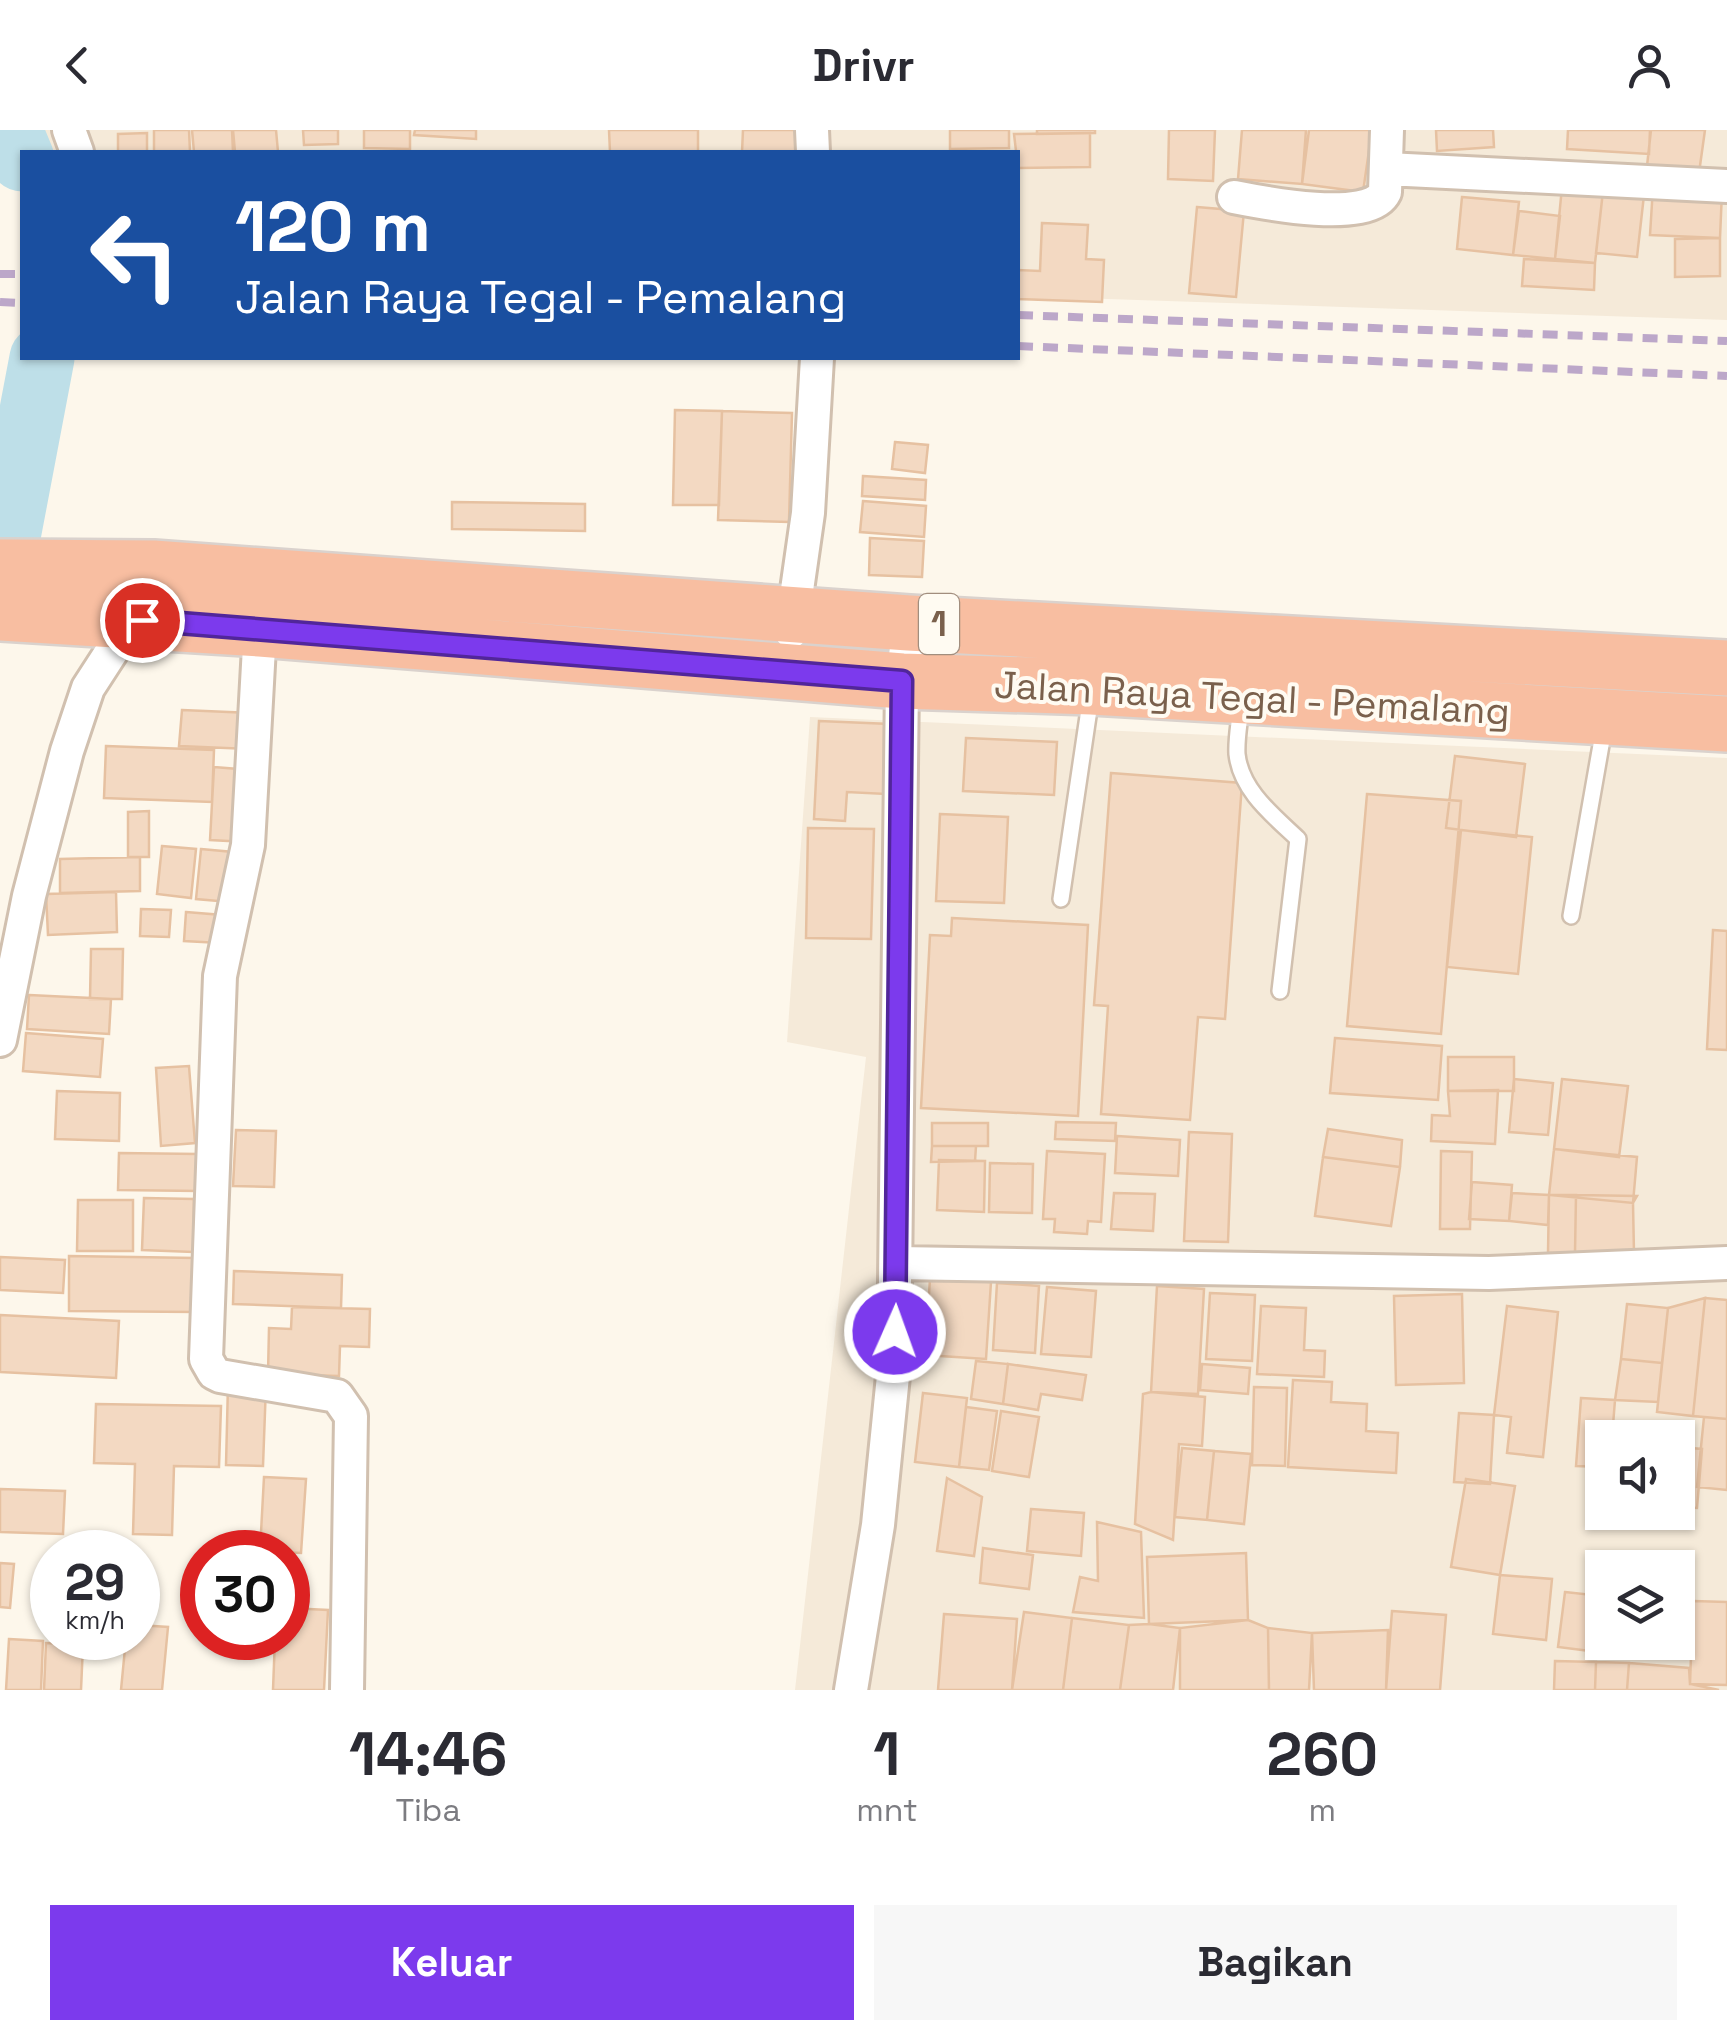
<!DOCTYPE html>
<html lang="id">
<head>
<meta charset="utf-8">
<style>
  :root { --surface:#fff; --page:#f7f7f7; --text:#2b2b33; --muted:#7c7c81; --accent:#7c3aed }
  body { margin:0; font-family:"Space Grotesk",sans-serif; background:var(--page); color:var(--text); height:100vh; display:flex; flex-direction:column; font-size:38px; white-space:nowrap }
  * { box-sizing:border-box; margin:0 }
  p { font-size:32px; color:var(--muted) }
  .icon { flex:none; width:55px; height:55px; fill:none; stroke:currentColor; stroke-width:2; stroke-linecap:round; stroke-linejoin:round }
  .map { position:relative; height:1560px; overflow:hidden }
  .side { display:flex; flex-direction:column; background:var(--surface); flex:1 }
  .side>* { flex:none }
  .guide { position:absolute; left:20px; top:20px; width:1000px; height:210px; border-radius:0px; box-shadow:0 2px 8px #0004; background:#1a4fa0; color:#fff; overflow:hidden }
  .fabs { position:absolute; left:1585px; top:1290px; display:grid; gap:20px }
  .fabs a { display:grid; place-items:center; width:110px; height:110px; border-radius:0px; background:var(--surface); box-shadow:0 2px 8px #0004; font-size:50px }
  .speed { position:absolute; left:30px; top:1400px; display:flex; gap:20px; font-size:50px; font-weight:700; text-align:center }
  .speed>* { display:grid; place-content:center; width:130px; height:130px; border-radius:50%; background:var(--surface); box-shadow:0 2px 8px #0004; line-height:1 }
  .speed small { font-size:25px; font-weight:400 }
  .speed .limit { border:15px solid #d22; background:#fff; color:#111 }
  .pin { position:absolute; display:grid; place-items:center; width:85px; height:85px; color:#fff; margin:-42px; border:5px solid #fff; border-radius:50%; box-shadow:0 2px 10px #0007 }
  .me { position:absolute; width:110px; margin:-55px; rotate:2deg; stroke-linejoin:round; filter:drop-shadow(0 0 8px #0008) }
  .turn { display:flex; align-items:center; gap:35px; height:210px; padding:0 50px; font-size:45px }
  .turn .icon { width:130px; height:130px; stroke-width:2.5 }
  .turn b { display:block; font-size:70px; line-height:85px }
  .eta { display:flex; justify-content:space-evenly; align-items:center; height:170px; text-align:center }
  .eta b { font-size:60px; font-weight:600; line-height:70px }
  .primary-button { display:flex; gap:20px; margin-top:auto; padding:20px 50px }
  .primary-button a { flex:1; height:115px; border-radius:0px; background:var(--accent); color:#fff; font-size:40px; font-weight:600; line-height:115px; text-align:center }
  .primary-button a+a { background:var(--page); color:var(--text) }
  header { display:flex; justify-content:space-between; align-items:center; height:130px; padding:0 50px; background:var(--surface); font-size:45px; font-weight:600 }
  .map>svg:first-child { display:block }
</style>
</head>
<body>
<header><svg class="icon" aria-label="back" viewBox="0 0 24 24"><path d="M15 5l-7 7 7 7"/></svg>Drivr<svg class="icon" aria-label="person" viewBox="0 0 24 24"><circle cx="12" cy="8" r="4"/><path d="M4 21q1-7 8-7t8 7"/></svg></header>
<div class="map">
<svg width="1727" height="1560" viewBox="0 0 1727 1560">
  <rect width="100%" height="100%" fill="#fdf7eb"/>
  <!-- residential -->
  <path fill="#f5ead9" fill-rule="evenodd" d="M34,0H1727V190L1018,166V22H38Z
    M810,587L1727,628V1560H795L866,927L787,912ZM1602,1308H1678V1382H1602ZM1602,1438H1678V1512H1602Z"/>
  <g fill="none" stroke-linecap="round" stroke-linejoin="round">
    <!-- river -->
    <path stroke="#bedfe8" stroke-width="65" d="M10,0L22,29
      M0,449L42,228"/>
  </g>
  <!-- building -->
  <path fill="#f3d9c2" stroke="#e6c1a1" stroke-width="2.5" d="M154,0H189L190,22H154Z
    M192,0H232L233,22H194Z
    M233,0H276L278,22H235Z
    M303,0H338V14L304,15Z
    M364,0H410V19L364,18Z
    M415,0H476V9L414,5Z
    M609,0H698V22H610Z
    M743,0H806L805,22H742Z
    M950,0H1009V18L950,19Z
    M1037,0H1095V3L1037,4Z
    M1169,0H1215L1213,51L1168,49Z
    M1242,0H1306L1302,54L1238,49Z
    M1309,0H1372L1363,62L1302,54Z
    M1436,0H1493L1494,17L1437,21Z
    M1568,0H1650L1649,24L1567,19Z
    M1651,0H1705L1699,43L1647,36Z
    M147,3V22H118V4Z
    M1090,3V37L1018,38L1014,4Z
    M1562,57L1603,61L1595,133L1555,129Z
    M1653,57L1722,61L1720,108L1650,105Z
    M1603,61L1644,65L1637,127L1596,123Z
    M1462,67L1519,72L1513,125L1457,119Z
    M1197,77L1244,81L1236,167L1189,163Z
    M1519,81L1560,86L1555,129L1513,125Z
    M1042,93L1088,95L1086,129L1104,130L1102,172L1018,169V140L1040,141Z
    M1720,108V146L1675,147V109Z
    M1524,129L1595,133L1594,160L1522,156Z
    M675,280L722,281L719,375H673Z
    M722,281L792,283L789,392L718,390Z
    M895,312L928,315L925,343L892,339Z
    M863,346L926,350L925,370L862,366Z
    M863,371L926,376L924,407L860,402Z
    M452,372L585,374V401L452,399Z
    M870,408L924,411L922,447L869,445Z
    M182,580L251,583L249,619L179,616Z
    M819,591L890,594L886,664L847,662L845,691L814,689Z
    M966,608L1057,612L1054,665L963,661Z
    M106,616L214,620L212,672L104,668Z
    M1455,626L1525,634L1516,707L1446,698Z
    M214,637L250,640L246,712L210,710Z
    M1111,643L1242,653L1225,889L1198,887L1190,990L1101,984L1108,876L1094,875Z
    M1367,664L1461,671L1441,904L1347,896Z
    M149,681V727H128V682Z
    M940,684L1008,687L1004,773L936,771Z
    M808,698L874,699L871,809L806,808Z
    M1461,700L1532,707L1518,844L1447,837Z
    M162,716L196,719L191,768L157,764Z
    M201,719L233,722L229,772L196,769Z
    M140,727V761L60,763V729Z
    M116,762L117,802L48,805L46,764Z
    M141,779L171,780L169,807L140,806Z
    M186,782L222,785L220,813L184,811Z
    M952,788L1088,795L1078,986L921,978L930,805L951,806Z
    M1713,800L1727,801V920L1707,919Z
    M91,819H123L122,869H90Z
    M29,865L111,869L109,904L27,899Z
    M26,903L103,909L100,947L23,941Z
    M1335,908L1442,916L1438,970L1330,963Z
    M1448,927H1514V961H1448Z
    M189,936L195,1013L161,1016L156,938Z
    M1514,949L1553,953L1548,1005L1509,1002Z
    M1562,949L1628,956L1619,1027L1554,1019Z
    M1498,960L1495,1014L1431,1011L1432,985L1450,986L1448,961Z
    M57,961L120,963L119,1011L55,1009Z
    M1056,992L1116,993L1115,1011L1055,1009Z
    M932,993H988V1016H932Z
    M1328,999L1402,1010L1400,1037L1323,1027Z
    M236,1000L276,1001L274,1057L233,1056Z
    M1189,1002L1232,1004L1228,1112L1184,1111Z
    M1117,1006L1180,1010L1178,1046L1115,1043Z
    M932,1016H976L975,1031L931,1032Z
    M1554,1019L1637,1027L1633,1073L1549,1065Z
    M1047,1021L1105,1024L1101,1092L1088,1091L1087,1104L1054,1102L1055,1089H1043Z
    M1441,1021L1472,1022L1470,1099H1440Z
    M119,1023L198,1024V1061L118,1060Z
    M1323,1027L1400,1037L1391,1096L1315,1086Z
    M939,1030L985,1031L984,1082L937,1080Z
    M990,1033L1033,1034L1032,1083L989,1082Z
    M1472,1052L1512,1055L1509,1091L1469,1089Z
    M1114,1063L1155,1064L1153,1101L1111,1099Z
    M1512,1063L1549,1065L1548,1095L1509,1091Z
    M1549,1065H1576L1575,1123H1548Z
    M1576,1065L1637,1066L1633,1073L1634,1123H1575Z
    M144,1068L194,1069L193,1122L142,1120Z
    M78,1070H133V1121H77Z
    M69,1126L196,1128V1182L69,1181Z
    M0,1127L65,1130L63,1163L0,1160Z
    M234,1141L342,1145L341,1178L233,1174Z
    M930,1149L991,1152L986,1229L925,1225Z
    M997,1153L1039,1156L1035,1223L993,1220Z
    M1157,1156L1204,1159L1198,1264L1151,1262Z
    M1047,1157L1096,1161L1091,1227L1041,1224Z
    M1210,1163L1255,1165L1252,1231L1206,1229Z
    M1462,1164L1464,1253L1396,1255L1394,1166Z
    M1705,1168L1727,1170V1289L1693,1286Z
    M1705,1168L1693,1286L1657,1282L1668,1178Z
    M1627,1174L1668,1178L1662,1233L1621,1229Z
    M1261,1176L1306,1178L1304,1220L1325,1221L1324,1247L1257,1244Z
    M1507,1176L1558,1182L1543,1327L1507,1323L1511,1287L1494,1285Z
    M292,1177L370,1179L369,1217L340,1216L339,1246L268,1244L269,1198L291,1199Z
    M0,1185L119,1191L116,1248L0,1242Z
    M1621,1229L1662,1233L1658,1272L1615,1270Z
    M976,1231L1008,1234L1003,1274L971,1269Z
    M1008,1234L1086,1245L1082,1270L1041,1264L1038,1280L1003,1274Z
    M1202,1234L1250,1238L1248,1264L1200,1260Z
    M1293,1250L1332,1252L1331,1272L1367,1274L1366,1301L1398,1303L1396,1343L1288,1337Z
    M228,1254L266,1255L263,1336L226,1335Z
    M1254,1257L1287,1258L1285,1336L1252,1335Z
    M1151,1262L1205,1267L1202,1316L1179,1314L1173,1410L1135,1394L1143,1264Z
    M923,1263L967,1268L959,1337L915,1332Z
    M1581,1268L1615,1270L1612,1308H1602V1337L1576,1336Z
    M96,1274L221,1276L219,1337L174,1336L172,1405L133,1404L135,1334L94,1333Z
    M966,1277L997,1281L989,1340L959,1337Z
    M1001,1281L1039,1287L1029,1347L992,1341Z
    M1459,1283L1494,1285L1490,1354L1454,1352Z
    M1704,1287L1727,1289V1360L1697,1357Z
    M1678,1317L1702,1319L1697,1378L1678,1377Z
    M1182,1318L1214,1321L1207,1390L1175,1387Z
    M1214,1321L1251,1324L1244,1394L1207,1390Z
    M264,1347L306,1349L301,1423L260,1421Z
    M947,1348L982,1367L974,1426L937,1421Z
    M1466,1349L1515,1356L1500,1445L1451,1437Z
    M0,1359L65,1361L63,1404L0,1402Z
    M1031,1379L1084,1383L1081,1426L1027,1421Z
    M1097,1392L1141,1402L1144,1488L1073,1482L1080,1447L1098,1451Z
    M983,1418L1033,1425L1029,1459L980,1453Z
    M1246,1423L1248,1490L1149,1494L1147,1427Z
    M0,1433L14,1434L10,1478L0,1477Z
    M1500,1445L1552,1449L1546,1510L1493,1504Z
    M1565,1462L1602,1466V1512H1608L1606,1523L1558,1517Z
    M1693,1471L1727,1472V1555L1690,1554Z
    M288,1478L328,1480L324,1560H273L275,1508H288Z
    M1392,1481L1446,1485L1440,1560H1386Z
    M1024,1482L1072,1488L1063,1560H1012Z
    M944,1484L1017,1489L1012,1560H938Z
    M1072,1488L1129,1495L1120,1560H1063Z
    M1248,1490L1268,1498L1269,1560H1180V1498Z
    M1149,1494L1180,1498L1173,1560H1120L1129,1495Z
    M138,1495L168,1497L162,1560H121L126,1508H138Z
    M1268,1498L1312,1503L1309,1560H1269Z
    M1388,1500L1386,1560H1314L1312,1503Z
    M9,1509L43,1511L41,1560H6Z
    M1608,1512H1652L1651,1527L1606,1523Z
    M46,1513L83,1515L81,1560H44Z
    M1555,1531L1596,1532L1595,1560H1554Z
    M1596,1532L1629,1533L1627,1560H1595Z
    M1629,1533L1689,1538L1690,1554L1719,1560H1627Z"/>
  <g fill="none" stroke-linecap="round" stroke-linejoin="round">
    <defs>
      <path id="lane" d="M1241,575C1240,590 1236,608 1237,624C1241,661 1274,686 1298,709L1280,861
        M1061,769L1091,566
        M1571,786L1604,598"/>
      <path id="street" d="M69,0L77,22
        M812,0L813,22
        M1387,39L1727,56
        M1234,67C1264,73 1370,94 1385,62L1387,0
        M260,499L248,715L220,846L206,1229L214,1243L220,1246L337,1266L351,1286L347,1560
        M791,502L808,383L817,228
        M0,910L29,766L67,621L88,558L132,490
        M898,1133L1489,1143L1727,1133
        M851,1560L878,1395L894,1236L902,551L909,493"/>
      <path id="highway" d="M0,437L153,438L909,493L1727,538
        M0,483L260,499L902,551L1092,557L1727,594"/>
    </defs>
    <!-- lane casing -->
    <use href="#lane" stroke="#d1c0af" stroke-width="20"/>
    <!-- street casing -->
    <use href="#street" stroke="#d1c0af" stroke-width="38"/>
    <!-- highway casing -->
    <use href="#highway" stroke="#dad2cd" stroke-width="60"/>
    <!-- lane -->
    <use href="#lane" stroke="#fff" stroke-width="15"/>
    <!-- street -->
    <use href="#street" stroke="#fff" stroke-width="32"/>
    <!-- highway -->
    <use href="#highway" stroke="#f8bea1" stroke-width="55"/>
    <!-- rail -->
    <path stroke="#bca7c9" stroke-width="8" stroke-dasharray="15 10" stroke-linecap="butt" d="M0,144H22
      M0,172L22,173
      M1018,185L1727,211
      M1018,216L1727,246"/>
  </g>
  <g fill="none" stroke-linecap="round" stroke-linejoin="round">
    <defs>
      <path id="route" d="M142,490L902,551L895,1202"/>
    </defs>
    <!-- route casing -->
    <use href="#route" stroke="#51269a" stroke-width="25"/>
    <!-- route -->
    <use href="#route" stroke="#7c3aed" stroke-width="18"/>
  </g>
  <g text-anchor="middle" stroke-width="8" stroke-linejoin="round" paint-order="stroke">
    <!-- shield labels -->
    <rect fill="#fffbf2" stroke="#a28e7e" stroke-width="2.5" x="919" y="464" width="40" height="60" rx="8"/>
    <g font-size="35" font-weight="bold" fill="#7a604c">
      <text x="939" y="506">1</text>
    </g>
    <!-- street labels -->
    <g font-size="38" fill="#7a604c" stroke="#fffbf2">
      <text transform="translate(1252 568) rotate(3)" y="13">Jalan Raya Tegal - Pemalang</text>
    </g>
  </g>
</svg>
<div class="fabs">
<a><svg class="icon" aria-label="sound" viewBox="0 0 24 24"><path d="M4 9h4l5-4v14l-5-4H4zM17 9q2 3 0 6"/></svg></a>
<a><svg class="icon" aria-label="layers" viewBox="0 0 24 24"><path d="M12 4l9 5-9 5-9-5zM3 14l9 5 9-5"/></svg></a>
</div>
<div class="speed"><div>29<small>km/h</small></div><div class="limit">30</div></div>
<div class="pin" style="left:142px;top:490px;background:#d93025"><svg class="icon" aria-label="arrive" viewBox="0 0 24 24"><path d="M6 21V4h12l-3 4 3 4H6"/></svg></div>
<svg class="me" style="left:895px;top:1202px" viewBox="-20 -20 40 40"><circle r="17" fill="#7c3aed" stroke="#fff" stroke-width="3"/><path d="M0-11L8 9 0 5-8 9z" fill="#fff"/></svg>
<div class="guide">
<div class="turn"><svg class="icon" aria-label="left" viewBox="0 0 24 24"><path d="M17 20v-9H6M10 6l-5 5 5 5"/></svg><div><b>120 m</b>Jalan Raya Tegal - Pemalang</div></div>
</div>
</div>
<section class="side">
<div class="eta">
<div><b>14:46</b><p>Tiba</p></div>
<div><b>1</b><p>mnt</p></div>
<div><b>260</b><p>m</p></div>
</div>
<div class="primary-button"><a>Keluar</a><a>Bagikan</a></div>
</section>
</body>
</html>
